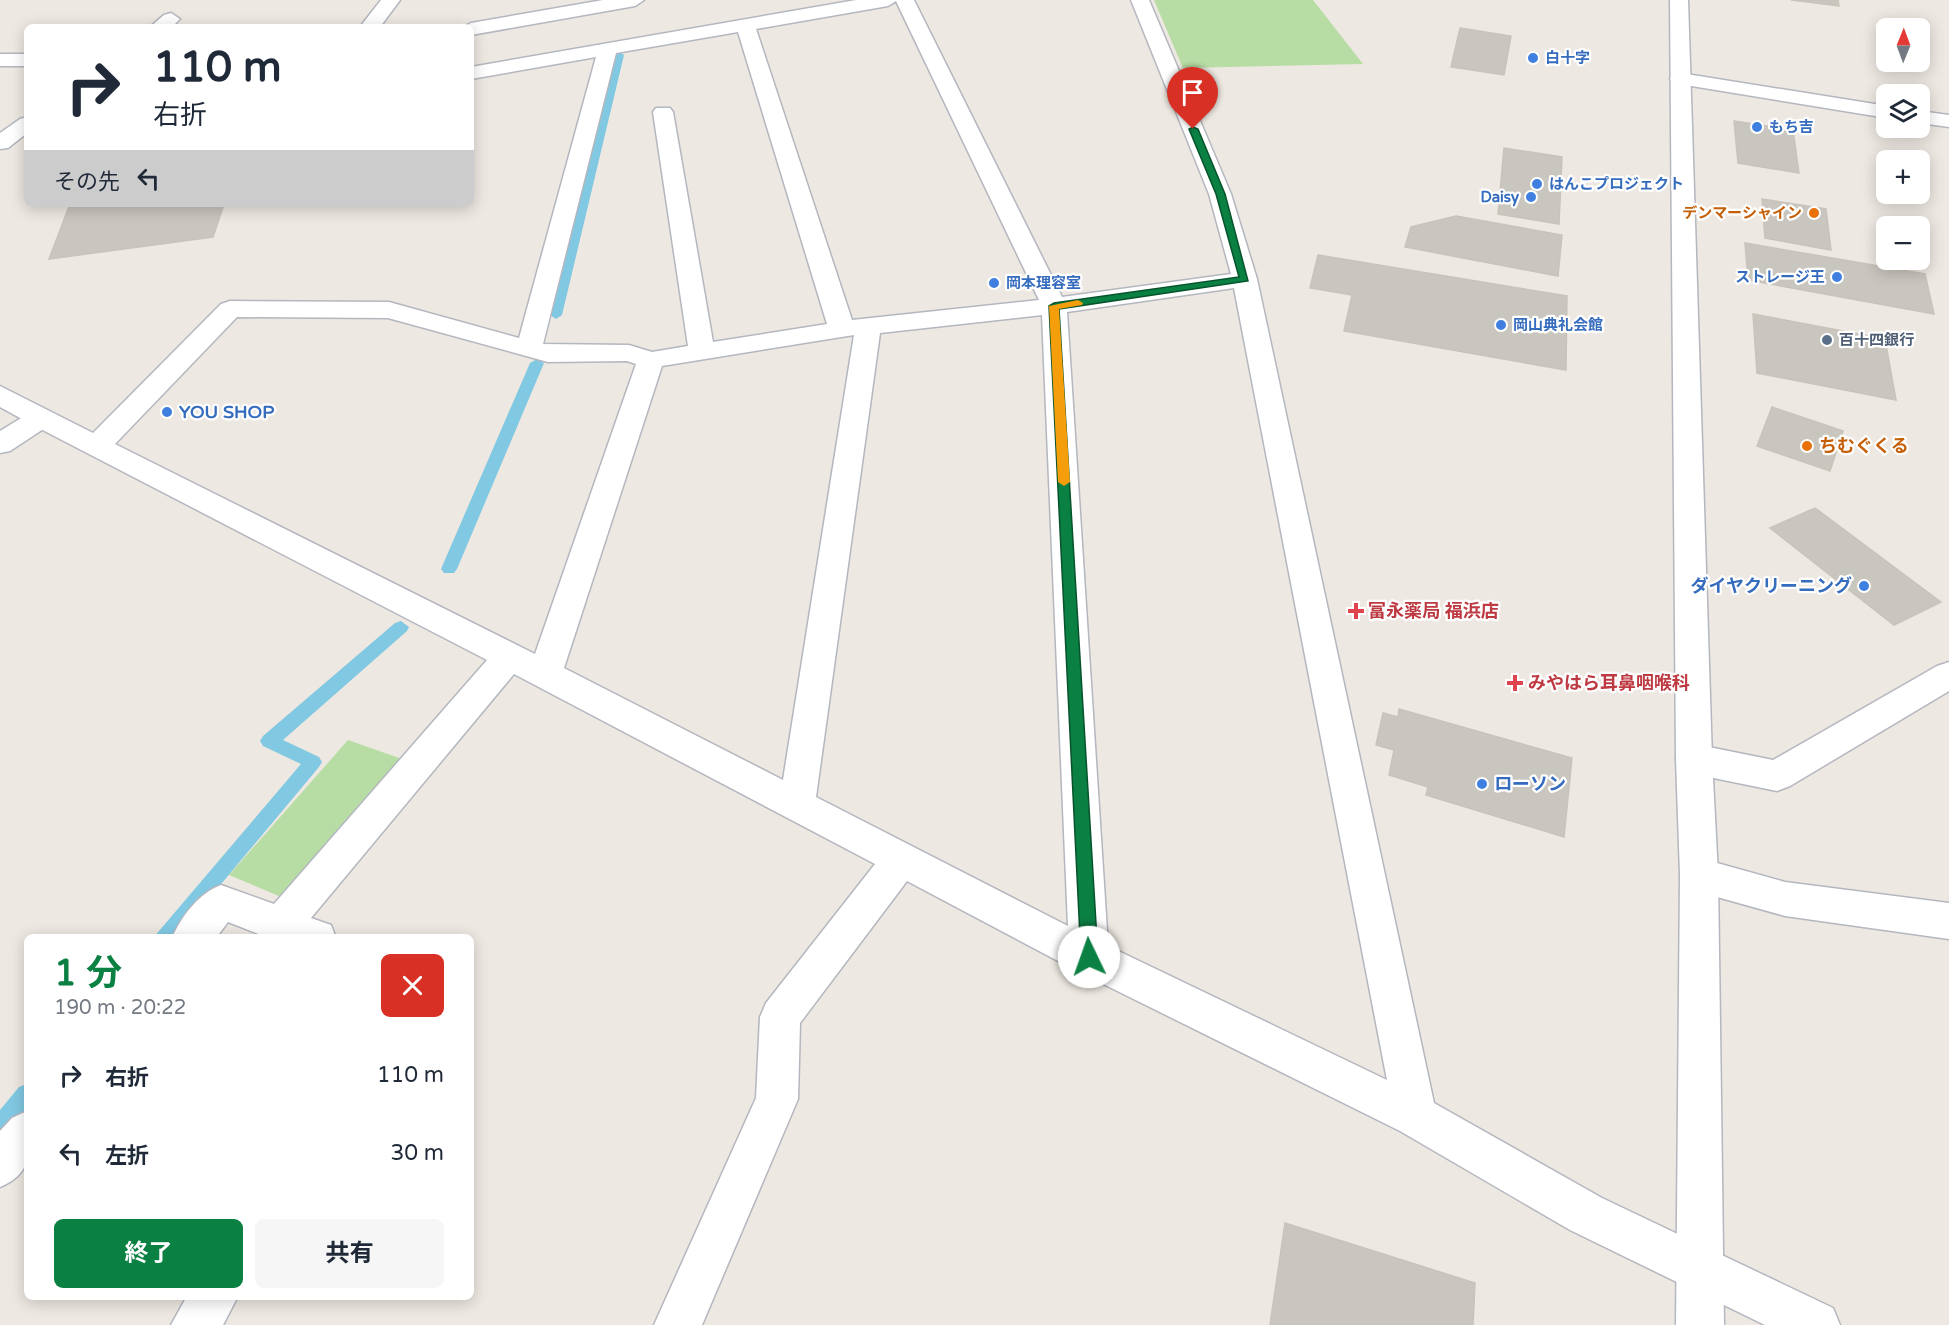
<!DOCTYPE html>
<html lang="ja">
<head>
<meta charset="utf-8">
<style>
  :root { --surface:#fff; --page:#f6f6f7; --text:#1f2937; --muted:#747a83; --accent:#0b8043 }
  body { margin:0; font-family:"Varela Round","Noto Sans JP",sans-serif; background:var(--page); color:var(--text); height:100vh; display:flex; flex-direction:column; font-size:22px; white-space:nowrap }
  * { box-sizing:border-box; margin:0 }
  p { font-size:20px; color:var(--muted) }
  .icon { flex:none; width:33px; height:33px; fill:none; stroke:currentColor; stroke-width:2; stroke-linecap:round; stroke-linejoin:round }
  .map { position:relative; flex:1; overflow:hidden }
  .panel { position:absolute; left:24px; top:934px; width:450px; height:366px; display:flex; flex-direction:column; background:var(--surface); border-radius:9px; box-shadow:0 3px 15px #0003 }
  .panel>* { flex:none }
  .guide { position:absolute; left:24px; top:24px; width:450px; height:183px; border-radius:9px; box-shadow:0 3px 15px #0003; background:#fff; color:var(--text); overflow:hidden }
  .needle { width:39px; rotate:1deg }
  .fabs { position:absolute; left:1876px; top:18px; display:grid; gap:12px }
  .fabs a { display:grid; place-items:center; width:54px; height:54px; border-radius:9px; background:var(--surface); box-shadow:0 3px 15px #0003; font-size:30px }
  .pin { position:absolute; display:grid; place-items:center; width:51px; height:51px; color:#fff; margin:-62px -26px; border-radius:50% 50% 50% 0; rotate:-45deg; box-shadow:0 0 6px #0007 }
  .pin .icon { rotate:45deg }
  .me { position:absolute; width:66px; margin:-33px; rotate:357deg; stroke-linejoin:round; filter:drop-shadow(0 0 4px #0008) }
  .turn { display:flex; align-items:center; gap:21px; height:126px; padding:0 30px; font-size:27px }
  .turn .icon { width:78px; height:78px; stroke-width:2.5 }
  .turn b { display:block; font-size:42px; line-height:51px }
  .then { display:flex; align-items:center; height:57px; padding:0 30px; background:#0003; gap:12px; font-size:22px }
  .round { display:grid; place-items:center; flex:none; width:63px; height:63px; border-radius:9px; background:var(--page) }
  .overview { display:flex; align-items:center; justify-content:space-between; height:102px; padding:0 30px }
  h1 { font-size:36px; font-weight:700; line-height:45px; color:var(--accent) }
  .button { display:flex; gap:12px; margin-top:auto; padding:12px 30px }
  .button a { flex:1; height:69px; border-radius:9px; background:var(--accent); color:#fff; font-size:24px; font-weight:700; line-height:69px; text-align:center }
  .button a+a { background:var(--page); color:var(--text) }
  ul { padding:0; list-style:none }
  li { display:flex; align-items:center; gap:18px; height:78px; padding:0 30px }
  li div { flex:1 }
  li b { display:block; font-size:22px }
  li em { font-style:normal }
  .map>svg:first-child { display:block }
</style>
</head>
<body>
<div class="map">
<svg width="1949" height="1325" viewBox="0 0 1949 1325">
  <rect width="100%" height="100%" fill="#ede8e1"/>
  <!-- green -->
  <path fill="#b7dda4" d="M1154,0H1313L1363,64L1183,68Z
    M348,740L402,759L286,899L229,875Z"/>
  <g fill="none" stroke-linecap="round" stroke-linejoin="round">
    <!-- stream -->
    <path fill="#81c8e2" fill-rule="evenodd" d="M619,52L624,55L562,315L556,319L550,315L614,55Z
      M537,359L544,363L457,569L454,573H444L441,569L530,363Z
      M401,621L409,627L407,631L283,740L319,757L322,762L319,767L176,938H153L301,764L263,746L260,741L263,736L395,623Z
      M27,1084V1111L8,1134L0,1137V1110L19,1087Z"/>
  </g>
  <!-- building -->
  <path fill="#c9c6bf" stroke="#c8c3bb" stroke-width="1.5" d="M1791,0H1838L1839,6Z
    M1460,28L1511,36L1504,75L1451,67Z
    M1734,121L1793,130L1799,173L1738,163Z
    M1504,148L1562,157L1559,224L1498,214Z
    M1762,199L1826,209L1831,250L1765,238Z
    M70,204H224L213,237L49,259Z
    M1456,216L1562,235L1558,276L1405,247L1411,227Z
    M1745,243L1925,274L1934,314L1748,280Z
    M1318,255L1567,296L1566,370L1344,331L1352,295L1310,288Z
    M1753,314L1885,339L1896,400L1757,373Z
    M1772,407L1843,431L1830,471L1757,446Z
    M1815,508L1941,602L1894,625L1770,528Z
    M1399,709L1572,758L1564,837L1426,795L1428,787L1389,775L1394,750L1376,745L1383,713L1398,717Z
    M1285,1223L1475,1283L1473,1325H1270Z"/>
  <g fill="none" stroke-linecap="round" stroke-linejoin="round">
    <defs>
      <path id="minor" d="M381,0H400L380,27H360Z
        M603,0H644L635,6L471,35V27H463L471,23Z
        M856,0H914L1062,297L1231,274L1209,194L1131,0H1149L1231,194L1257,279L1434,1103L1602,1198L1833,1308L1840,1325H1765L1570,1230L1400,1131L1075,970L907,881L800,1023L798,1099L702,1325H654L756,1098L760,1017L766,1003L875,864L514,674L311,918L331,925L336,938H269L228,922L216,938H172C181,917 199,893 221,885L274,904L487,660L31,424L0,407V386L93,433L221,304L230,301L389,302L519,338L596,57L471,79V67ZM896,1L1039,300L852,320L756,29L888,6ZM738,32L827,324L713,342L673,112L670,108H656L653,112L688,346L652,352L629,345L543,344L616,53ZM1234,288L1387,1080L1108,946L1067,312ZM1042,315L1068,926L816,797L880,333ZM237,317L388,318L548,362L627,361L636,364L535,654L115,444ZM854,335L783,780L564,668L662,366Z
        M171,13L180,19L172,27H150L164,15Z
        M0,54H27V66H0Z
        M1680,73L1887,106V118L1673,83L1670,79L1673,75Z
        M1920,111L1949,115V127L1920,123Z
        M27,117V133L8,148L0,149V133L20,119Z
        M1949,662V691L1790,786L1777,791L1694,774L1682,769L1676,759L1682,749L1694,744L1773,760L1937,666Z
        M1699,858L1785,882L1949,903V939L1785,916L1699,892L1686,887L1680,875L1686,863Z
        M27,1111C27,1146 38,1171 0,1187V1131L12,1118Z
        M186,1298H237L223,1325H171Z"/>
      <path id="tertiary" d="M1670,0H1688L1712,759L1718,875L1724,1325H1676L1680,875L1676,759Z
        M41,409L51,412L55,418L51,424L10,451L0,453V431L31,412Z"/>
    </defs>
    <!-- minor casing -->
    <use href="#minor" stroke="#b4b7bf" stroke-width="3"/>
    <!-- tertiary casing -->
    <use href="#tertiary" stroke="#b4b7bf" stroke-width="3"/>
    <!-- minor -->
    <use href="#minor" fill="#fff" fill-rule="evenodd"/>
    <!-- tertiary -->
    <use href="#tertiary" fill="#fff" fill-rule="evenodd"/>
  </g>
  <!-- route -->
  <path fill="#0b8043" stroke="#07532c" stroke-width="1.5" d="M1193,127L1198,129L1225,194L1248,281L1059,309L1098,957L1095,962L1089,964L1084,962L1081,957L1049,306L1054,303L1239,277L1216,194L1189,129Z"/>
  <!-- slow -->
  <path fill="#f59e0b" d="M1078,300L1083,303L1082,305L1059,309L1070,482L1064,486L1058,482L1049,306Z"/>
  <!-- markers -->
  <g fill="#3f7fe0" stroke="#fff" stroke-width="2">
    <circle cx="1533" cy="58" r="6"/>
    <circle cx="1757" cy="127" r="6"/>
    <circle cx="1537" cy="184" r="6"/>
    <circle cx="1531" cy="197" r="6"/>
    <circle cx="1837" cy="277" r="6"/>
    <circle cx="994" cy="283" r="6"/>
    <circle cx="1501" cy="325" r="6"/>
    <circle cx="167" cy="412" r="6"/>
    <circle cx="1864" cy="586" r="6"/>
    <circle cx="1482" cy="784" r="6"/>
  </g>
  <g fill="#e8710a" stroke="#fff" stroke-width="2">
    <circle cx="1814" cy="213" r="6"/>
    <circle cx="1807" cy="446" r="6"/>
  </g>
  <circle fill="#5c6f8a" stroke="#fff" stroke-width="2" cx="1827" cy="340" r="6"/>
  <g fill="#e0444e" stroke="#fff" stroke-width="2">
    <path d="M1353 602h6v6h6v6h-6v6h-6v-6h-6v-6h6z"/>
    <path d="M1512 674h6v6h6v6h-6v6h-6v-6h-6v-6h6z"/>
  </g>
  <g text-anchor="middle" stroke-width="4.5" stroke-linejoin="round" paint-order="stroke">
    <!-- far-shop labels -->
    <g font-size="15" font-weight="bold" fill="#366cbe" stroke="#fff" text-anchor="start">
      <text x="1545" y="63">白十字</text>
      <text x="1769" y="132">もち吉</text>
      <text x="1549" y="189">はんこプロジェクト</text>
      <text x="1519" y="202" text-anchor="end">Daisy</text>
      <text x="1825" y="282" text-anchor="end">ストレージ王</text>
      <text x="1006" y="288">岡本理容室</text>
      <text x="1513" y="330">岡山典礼会館</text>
    </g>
    <!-- far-food labels -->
    <g font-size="15" font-weight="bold" fill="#c56008" stroke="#fff" text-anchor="end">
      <text x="1802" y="218">デンマーシャイン</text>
    </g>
    <!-- far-service labels -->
    <g font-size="15" font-weight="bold" fill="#4e5e75" stroke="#fff" text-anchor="start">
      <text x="1839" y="345">百十四銀行</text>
    </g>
    <!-- shop labels -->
    <g font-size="18" font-weight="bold" fill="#366cbe" stroke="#fff" text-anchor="start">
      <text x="179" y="418">YOU SHOP</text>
      <text x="1852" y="592" text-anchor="end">ダイヤクリーニング</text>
      <text x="1494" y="790">ローソン</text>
    </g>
    <!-- food labels -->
    <g font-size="18" font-weight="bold" fill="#c56008" stroke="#fff" text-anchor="start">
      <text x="1819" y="452">ちむぐくる</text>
    </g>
    <!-- health labels -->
    <g font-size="18" font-weight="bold" fill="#be3a42" stroke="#fff" text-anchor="start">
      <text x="1368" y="617">富永薬局 福浜店</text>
      <text x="1528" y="689">みやはら耳鼻咽喉科</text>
    </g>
  </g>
</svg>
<div class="fabs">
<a><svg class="needle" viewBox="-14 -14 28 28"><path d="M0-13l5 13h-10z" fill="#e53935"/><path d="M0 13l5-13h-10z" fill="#747a83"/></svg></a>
<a><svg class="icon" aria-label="layers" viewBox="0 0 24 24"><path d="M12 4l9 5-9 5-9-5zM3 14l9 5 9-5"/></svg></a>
<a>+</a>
<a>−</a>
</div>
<div class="pin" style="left:1193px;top:129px;background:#d93025"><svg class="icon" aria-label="arrive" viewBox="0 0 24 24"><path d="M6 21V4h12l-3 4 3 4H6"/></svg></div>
<svg class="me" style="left:1089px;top:957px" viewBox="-20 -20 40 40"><circle r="19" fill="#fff"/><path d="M0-13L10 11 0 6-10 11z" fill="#0b8043"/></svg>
<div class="guide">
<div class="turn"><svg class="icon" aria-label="right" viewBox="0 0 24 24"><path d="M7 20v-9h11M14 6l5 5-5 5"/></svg><div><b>110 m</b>右折</div></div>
<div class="then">その先<svg class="icon" aria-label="left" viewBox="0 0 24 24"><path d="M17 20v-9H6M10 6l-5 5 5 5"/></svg></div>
</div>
<section class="panel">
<div class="overview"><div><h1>1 分</h1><p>190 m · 20:22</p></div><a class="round" style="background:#d93025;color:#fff"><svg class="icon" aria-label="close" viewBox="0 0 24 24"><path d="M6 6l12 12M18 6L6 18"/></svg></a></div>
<ul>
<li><svg class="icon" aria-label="right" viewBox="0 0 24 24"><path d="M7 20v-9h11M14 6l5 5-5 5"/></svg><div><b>右折</b></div><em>110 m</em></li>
<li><svg class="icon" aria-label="left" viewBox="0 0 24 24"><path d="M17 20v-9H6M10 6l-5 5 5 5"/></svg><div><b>左折</b></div><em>30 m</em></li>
</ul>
<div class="button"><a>終了</a><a>共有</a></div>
</section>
</div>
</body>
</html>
